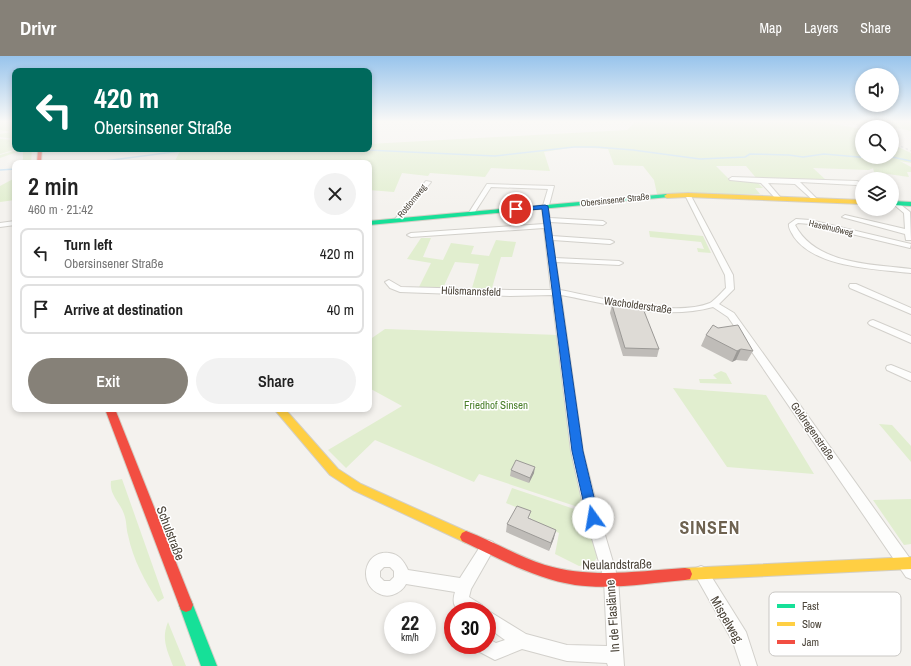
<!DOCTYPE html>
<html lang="en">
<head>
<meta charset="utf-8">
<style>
  :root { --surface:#fff; --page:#f2f2f2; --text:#222; --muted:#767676; --line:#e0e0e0; --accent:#868178 }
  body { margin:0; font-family:"Archivo Narrow",sans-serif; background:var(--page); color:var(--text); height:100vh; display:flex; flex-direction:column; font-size:15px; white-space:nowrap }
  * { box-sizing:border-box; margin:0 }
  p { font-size:13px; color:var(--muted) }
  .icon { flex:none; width:22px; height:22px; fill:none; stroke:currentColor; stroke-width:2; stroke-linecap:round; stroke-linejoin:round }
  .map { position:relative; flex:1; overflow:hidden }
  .side { position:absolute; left:12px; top:104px; width:360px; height:252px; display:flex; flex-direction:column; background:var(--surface); border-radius:8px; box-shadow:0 2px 6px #0003 }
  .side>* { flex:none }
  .banner { position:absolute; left:12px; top:12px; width:360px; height:84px; border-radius:8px; box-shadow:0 2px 6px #0003; background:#00695c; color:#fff; overflow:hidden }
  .tools { position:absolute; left:855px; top:12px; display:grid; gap:8px }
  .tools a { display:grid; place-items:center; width:44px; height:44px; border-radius:50%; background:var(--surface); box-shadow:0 2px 6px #0003; font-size:20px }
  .speed { position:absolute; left:384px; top:546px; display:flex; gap:8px; font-size:20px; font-weight:700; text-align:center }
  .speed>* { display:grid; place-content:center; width:52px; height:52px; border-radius:50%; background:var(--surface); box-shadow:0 2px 6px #0003; line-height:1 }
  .speed small { font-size:10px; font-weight:400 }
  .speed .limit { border:6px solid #d22; background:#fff; color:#111 }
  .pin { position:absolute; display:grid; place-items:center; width:34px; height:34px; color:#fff; margin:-17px; border:2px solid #fff; border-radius:50%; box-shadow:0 1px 4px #0007 }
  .me { position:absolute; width:44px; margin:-22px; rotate:347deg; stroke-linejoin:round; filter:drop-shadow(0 0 3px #0008) }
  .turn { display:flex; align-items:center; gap:14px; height:84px; padding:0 16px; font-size:18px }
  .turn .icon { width:52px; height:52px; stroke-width:2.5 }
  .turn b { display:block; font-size:28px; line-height:34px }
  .round { display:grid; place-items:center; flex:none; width:42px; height:42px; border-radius:21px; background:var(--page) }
  .summary { display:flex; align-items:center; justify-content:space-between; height:68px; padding:0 16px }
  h1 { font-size:24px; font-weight:600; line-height:30px }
  .cta { display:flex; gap:8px; margin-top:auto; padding:8px 16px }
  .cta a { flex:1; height:46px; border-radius:24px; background:var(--accent); color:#fff; font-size:16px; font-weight:600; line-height:46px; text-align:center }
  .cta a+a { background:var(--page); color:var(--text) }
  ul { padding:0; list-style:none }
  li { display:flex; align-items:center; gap:12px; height:50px; margin:0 8px 6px; padding:0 8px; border:2px solid var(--line); border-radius:8px }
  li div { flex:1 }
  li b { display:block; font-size:15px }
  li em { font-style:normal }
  header { display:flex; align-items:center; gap:24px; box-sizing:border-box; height:56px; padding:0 20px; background:var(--accent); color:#fff }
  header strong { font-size:19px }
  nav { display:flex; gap:22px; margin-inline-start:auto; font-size:14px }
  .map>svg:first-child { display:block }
</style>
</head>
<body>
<header>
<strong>Drivr</strong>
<nav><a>Map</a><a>Layers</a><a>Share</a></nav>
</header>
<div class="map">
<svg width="911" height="610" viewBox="0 0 911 610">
  <rect width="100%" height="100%" fill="#f4f2ee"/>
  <!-- green -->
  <path fill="#e1eecf" d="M0,66H15V83L0,81V78L11,76L0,74Z
    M635,66H822L862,73V101H892V88L911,97V107L900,105L911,111V116H907L909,121L874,116L873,112L869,114L813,112L827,125L757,123L746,110H716L731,125L757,126L763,132H755L760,138H657L654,124L643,110L614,109L608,93L574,91L544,96L550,115L491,112L485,121L430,117L428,120L402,117L394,136L369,134V107H174L180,95H203L206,93H369V88L627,74Z
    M858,66H911V75C893,69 875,74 858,66Z
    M0,83L15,84V93H17L0,98Z
    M21,93H32L31,107H23V94L0,102V99Z
    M15,122V144L0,146V130Z
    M649,175L703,180L711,197L698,196L697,192L704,193L701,186L650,181Z
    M421,182H431L423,201L443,204L451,187L474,190L471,198L489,200L496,184L516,186L512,201H501L492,232H472L479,208L455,206L443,232L419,231L431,207L407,203Z
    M385,273L559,279L587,454L479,418L474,426L375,384L346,412L328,394L402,350L369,332V284Z
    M721,315L726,317L732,328L700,327L699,323H717L713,319Z
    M673,332L766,339L814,418L727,411Z
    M879,368L892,369L911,390V406Z
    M122,423L164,542L158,546C145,525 133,504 128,479C126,472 127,466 124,458C120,446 109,439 111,425Z
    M512,432L586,457L597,502L592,508L579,510L555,498L559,477L533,465L525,455L506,447Z
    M911,443V488L904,489L873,444Z
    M168,566L186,610H173C167,594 161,583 168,566Z"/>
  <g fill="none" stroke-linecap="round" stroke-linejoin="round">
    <!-- stream -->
    <path stroke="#c0ddf1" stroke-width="1.5" d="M346,93L495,100L574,91H596L633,94L700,103L745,101L750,98L789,99L803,101L824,98L882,103L888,101
      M892,101L911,105
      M89,107L181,95L286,93
      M0,114L15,113"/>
    <defs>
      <path id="street" d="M732,121L857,125L862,127V131L856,129L800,126L818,144L815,146L795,128L768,127L781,142L778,144L776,143L761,127L730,124L729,123Z
        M426,125L431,126L399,165H395V163Z
        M487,128L554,130L548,153L550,162L603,165L606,167L603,169L550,166L552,180L610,184L614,186L610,188L553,184L555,202L619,205L623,207L619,209L556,206L560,234C599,241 673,262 710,247C715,244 721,237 726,232L725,219L685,139L690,138L733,219L734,233L719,248L734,257L911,504V523L906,521L728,261L713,251C663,265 610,248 561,239L583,395L600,462L618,523L624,610H608L607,607L567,605L522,593L495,604L478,595L476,589H487V582L496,587L505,584L487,571V555H485L487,554L526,578L567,589L607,590L604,523L586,462L571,395L552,239L510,240L400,236L390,232L385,226L389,224L401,231L510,234H551L544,172L411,181L407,179L411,177L544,168L542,153L548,133L491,131L473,159H469L468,158Z
        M892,142L910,156L911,184H906L905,178L842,161L845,159L905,173L904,157L892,147Z
        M796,163L810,164L911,188L910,192L810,168L798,167L795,169C816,209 872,208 911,213V217C876,213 816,212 794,181C792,177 788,172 789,168Z
        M15,165V169L0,171V167Z
        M850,228H856L911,252V258L850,232L849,230Z
        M873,264L911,280V287L870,269L868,267L870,265Z
        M891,309L911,317V325L887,314L886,312L887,310Z
        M488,484L493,486L495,491L471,533L469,541L482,549L484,555C468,555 448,559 455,536L406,528C403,534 398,537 392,539C388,540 384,540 380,538C357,529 364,494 389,497C399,498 404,505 408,514L460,522L483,486ZM384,511H390L394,515V521L390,525H384L380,521V515Z
        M701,510L706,512L746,576L757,610H741L733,586L694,517L696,512Z"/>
      <path id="fast" d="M667,138L670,140L669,141L369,169V165Z
        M892,145L911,146V150L892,149Z
        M186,542L191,544L217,610H201L179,549L181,544Z"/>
      <path id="slow" d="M688,137L862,144V148L688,141L667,142L664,140L667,138Z
        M274,353H285L338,413L361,428L470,477L472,481L470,485L466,487L462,485L353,434L330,419Z
        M911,501V513L685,524L680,523L678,518L680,513L685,512Z"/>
      <path id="jam" d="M38,93H42L41,107H37Z
        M105,353H115L193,549L191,554L186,556L181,554L179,549Z
        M466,475C493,485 517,500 545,509C591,523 638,515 685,512L690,513L692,518L690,523L685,524C649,527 612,534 575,529C535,523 498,502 462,485L460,481L462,477Z"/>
    </defs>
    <!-- street casing -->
    <use href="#street" stroke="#d2d0cb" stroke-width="2"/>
    <!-- fast casing -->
    <use href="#fast" stroke="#d3cfc5" stroke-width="2"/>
    <!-- slow casing -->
    <use href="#slow" stroke="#d3cfc5" stroke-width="2"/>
    <!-- jam casing -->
    <use href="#jam" stroke="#d3cfc5" stroke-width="2"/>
    <!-- street -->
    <use href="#street" fill="#fdfdfc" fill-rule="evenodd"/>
    <!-- fast -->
    <use href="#fast" fill="#16e098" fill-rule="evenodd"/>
    <!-- slow -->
    <use href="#slow" fill="#ffcf43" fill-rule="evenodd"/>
    <!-- jam -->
    <use href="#jam" fill="#f24e42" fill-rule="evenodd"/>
    <!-- rail -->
    <path stroke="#dbdbda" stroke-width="1.5" stroke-dasharray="2.5 2.5" stroke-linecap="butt" d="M852,66L862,71
      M892,86L911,95"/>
  </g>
  <!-- wall -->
  <path fill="#bfbcb8" d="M612,249L659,293L657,301L623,300L610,257Z
    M706,279L753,295L747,305L736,304L732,306L701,290Z
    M511,414L534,417L529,427L510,420Z
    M530,462L554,482L549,495L506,476L507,468Z"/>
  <!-- shaded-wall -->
  <path fill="#9b9996" d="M741,293L736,304L732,306L737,295Z
    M535,411L534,417L529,427L530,422Z
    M556,474L554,482L549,495L551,487Z"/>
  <!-- building -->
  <path fill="#dedbd6" stroke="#9b9996" d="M612,249L642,250L659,293L625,292Z
    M713,269L718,272L738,269L753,295L741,293L737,295L706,279Z
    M516,404L535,411L530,422L511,414Z
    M517,450L531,455L528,462L556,474L551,487L507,468Z"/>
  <!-- sky -->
  <linearGradient id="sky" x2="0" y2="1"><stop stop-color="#98c4ec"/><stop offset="0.43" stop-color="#faf9f7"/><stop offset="1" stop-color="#faf9f7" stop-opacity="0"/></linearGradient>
  <rect width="911" height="152" fill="url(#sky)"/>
  <!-- route -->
  <path fill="#1a73e8" stroke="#114b97" d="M545,149L548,150L583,395L599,462L597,466L593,467L588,466L587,462L572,395L542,153L516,155L513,153L516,152Z"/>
  <g text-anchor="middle" stroke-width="3" stroke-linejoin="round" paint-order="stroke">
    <!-- far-street labels -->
    <g font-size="9" fill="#4b4439" stroke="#fff">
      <text transform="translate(615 144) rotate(-6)" y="3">Obersinsener Straße</text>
      <text transform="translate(412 145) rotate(-51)" y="3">Rotdornweg</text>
      <text transform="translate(831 172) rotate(13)" y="3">Haselnußweg</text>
    </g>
    <!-- street labels -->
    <g font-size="11" fill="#4b4439" stroke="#fff">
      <text transform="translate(471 235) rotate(2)" y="4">Hülsmannsfeld</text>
      <text transform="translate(638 249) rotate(8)" y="4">Wacholderstraße</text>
      <text transform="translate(813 375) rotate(55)" y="4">Goldregenstraße</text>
    </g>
    <!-- park labels -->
    <g font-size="11" fill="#4a7f2a" stroke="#fff">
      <text x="496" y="353">Friedhof Sinsen</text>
    </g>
    <!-- near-street labels -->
    <g font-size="13" fill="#4b4439" stroke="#fff">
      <text transform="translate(171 477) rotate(69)" y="5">Schulstraße</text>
      <text transform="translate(617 508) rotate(-1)" y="5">Neulandstraße</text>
      <text transform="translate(612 560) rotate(-94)" y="5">In de Flaslänne</text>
      <text transform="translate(727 563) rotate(60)" y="5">Mispelweg</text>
    </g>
    <!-- near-district labels -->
    <g font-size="18" font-weight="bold" letter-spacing="1" fill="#6e6250" stroke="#fff">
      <text x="710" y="478">SINSEN</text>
    </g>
  </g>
  <!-- legend -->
  <rect x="769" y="536" width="132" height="64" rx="6" fill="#fff" stroke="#c9c7c4" stroke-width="1"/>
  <rect x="777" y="548" width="18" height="4" fill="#16e098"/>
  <rect x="777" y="566" width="18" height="4" fill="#ffcf43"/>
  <rect x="777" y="584" width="18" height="4" fill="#f24e42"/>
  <g font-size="11" fill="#4b4439">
    <text x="802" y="554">Fast</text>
    <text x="802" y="572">Slow</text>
    <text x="802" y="590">Jam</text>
  </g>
</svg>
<div class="tools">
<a><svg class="icon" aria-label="sound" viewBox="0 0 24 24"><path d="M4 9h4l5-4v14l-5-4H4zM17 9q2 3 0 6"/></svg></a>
<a><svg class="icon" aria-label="search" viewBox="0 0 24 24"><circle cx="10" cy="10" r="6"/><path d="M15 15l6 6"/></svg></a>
<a><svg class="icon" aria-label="layers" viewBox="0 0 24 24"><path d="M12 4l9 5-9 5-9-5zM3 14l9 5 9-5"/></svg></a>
</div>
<div class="speed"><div>22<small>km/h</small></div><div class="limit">30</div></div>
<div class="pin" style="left:516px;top:153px;background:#d93025"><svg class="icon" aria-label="arrive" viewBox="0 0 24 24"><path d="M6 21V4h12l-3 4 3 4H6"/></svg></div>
<svg class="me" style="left:593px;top:462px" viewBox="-20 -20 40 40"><circle r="19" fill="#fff"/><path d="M0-13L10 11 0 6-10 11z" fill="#1a73e8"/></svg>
<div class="banner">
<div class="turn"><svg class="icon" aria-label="left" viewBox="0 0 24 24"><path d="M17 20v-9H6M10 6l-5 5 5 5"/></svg><div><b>420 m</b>Obersinsener Straße</div></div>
</div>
<section class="side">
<div class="summary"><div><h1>2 min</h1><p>460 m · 21:42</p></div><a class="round"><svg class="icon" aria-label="close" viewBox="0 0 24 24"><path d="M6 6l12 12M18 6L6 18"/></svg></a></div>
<ul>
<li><svg class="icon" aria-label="left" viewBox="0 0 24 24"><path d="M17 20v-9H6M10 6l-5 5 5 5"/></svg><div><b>Turn left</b><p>Obersinsener Straße</p></div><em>420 m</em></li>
<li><svg class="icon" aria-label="arrive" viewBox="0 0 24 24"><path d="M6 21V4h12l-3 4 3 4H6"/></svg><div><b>Arrive at destination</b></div><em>40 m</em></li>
</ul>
<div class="cta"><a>Exit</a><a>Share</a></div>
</section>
</div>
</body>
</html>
